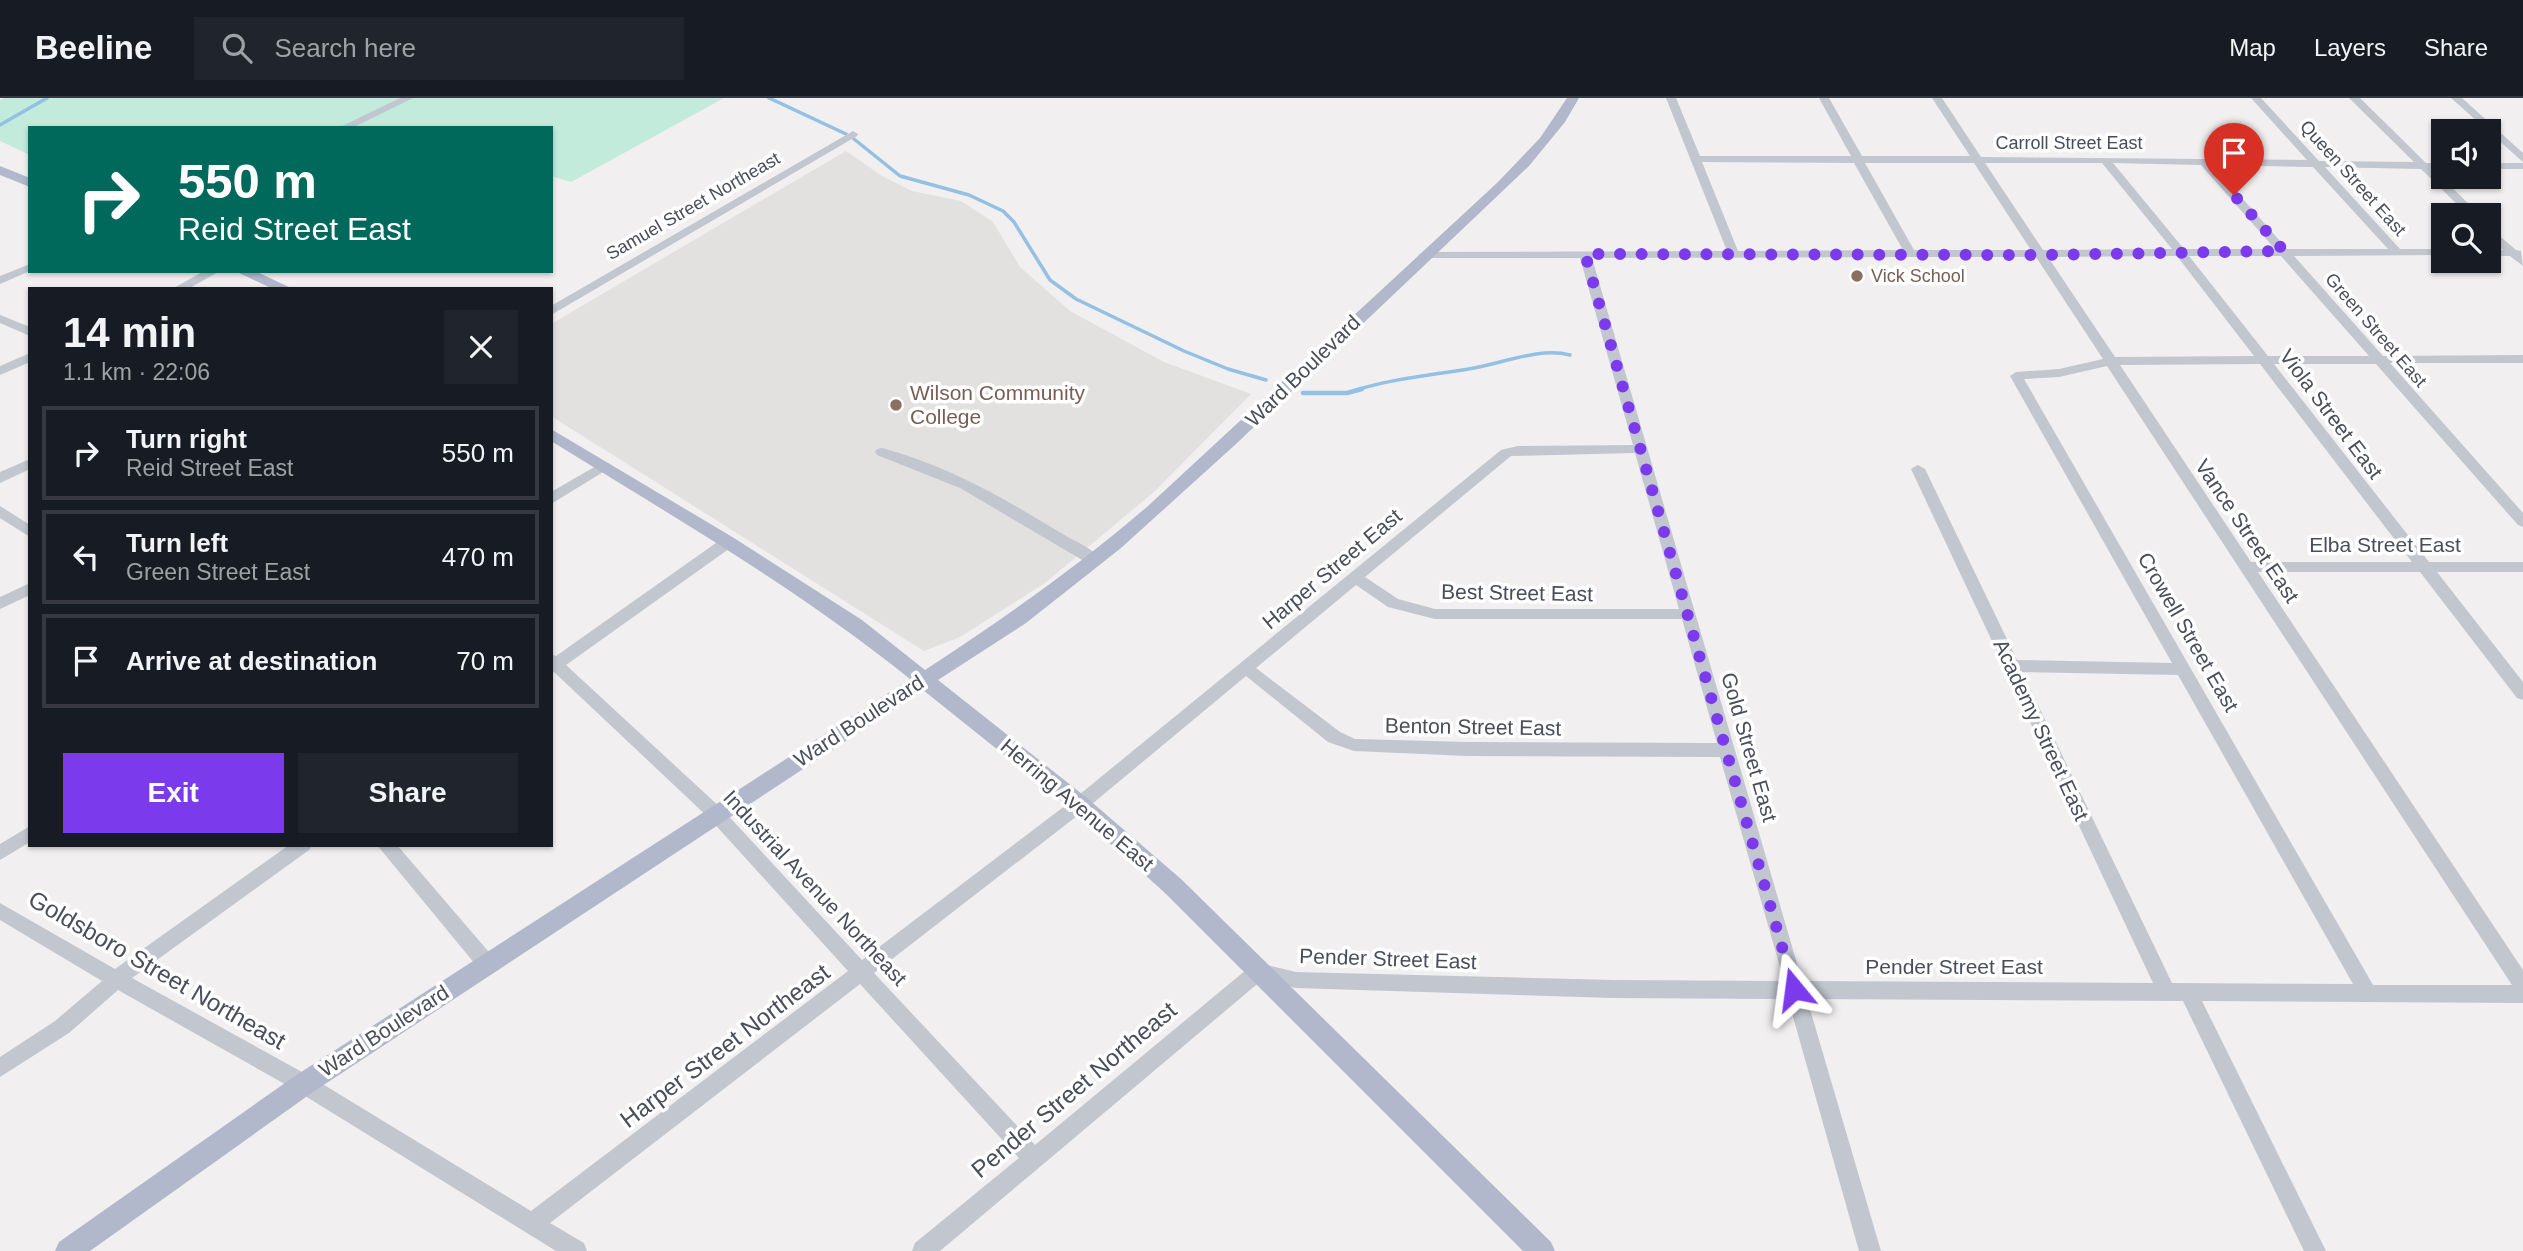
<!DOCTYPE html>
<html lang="en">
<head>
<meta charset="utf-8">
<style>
  :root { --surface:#171b24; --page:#20242c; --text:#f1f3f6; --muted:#9ea1a6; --line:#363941; --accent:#7c3aed }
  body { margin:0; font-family:Arial,sans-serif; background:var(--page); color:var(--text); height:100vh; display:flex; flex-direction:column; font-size:26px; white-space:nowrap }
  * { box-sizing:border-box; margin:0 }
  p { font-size:23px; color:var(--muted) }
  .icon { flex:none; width:38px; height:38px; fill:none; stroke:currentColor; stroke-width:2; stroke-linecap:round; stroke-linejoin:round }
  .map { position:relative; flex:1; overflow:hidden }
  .sheet { position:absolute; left:28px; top:189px; width:525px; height:560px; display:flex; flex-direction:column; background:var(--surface); border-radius:0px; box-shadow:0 2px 5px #0004 }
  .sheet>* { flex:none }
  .banner { position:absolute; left:28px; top:28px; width:525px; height:147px; border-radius:0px; box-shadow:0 2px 5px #0004; background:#00695c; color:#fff; overflow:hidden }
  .tools { position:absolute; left:2431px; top:21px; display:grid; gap:14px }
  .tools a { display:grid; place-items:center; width:70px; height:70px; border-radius:0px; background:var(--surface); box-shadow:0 2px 5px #0004; font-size:35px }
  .pin { position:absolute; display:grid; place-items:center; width:60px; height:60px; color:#fff; margin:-72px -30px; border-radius:50% 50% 50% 0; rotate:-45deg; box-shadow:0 0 7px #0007 }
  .pin .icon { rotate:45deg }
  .me { position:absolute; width:77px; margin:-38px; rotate:344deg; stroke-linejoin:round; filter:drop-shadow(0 0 5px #0008) }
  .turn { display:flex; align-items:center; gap:24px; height:147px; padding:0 35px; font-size:32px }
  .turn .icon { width:91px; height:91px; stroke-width:2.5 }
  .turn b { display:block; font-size:49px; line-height:60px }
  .round { display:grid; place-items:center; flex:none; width:74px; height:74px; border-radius:0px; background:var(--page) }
  .overview { display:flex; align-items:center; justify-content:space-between; height:119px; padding:0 35px }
  h1 { font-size:42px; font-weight:800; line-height:52px }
  .primary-button { display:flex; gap:14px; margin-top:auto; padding:14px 35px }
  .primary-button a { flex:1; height:80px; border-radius:0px; background:var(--accent); color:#fff; font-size:28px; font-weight:800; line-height:80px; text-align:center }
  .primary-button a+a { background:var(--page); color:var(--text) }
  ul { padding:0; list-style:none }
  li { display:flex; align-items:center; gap:21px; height:94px; margin:0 14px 10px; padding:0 21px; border:4px solid var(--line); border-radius:0px }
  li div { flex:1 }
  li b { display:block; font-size:26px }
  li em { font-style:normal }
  header { display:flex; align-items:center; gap:42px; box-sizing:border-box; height:98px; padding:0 35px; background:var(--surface); border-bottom:2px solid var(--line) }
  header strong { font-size:33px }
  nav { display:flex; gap:38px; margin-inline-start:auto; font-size:24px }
  .search { width:490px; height:63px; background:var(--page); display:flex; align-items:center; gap:18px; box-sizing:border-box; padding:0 24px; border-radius:0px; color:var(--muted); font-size:26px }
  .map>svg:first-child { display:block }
</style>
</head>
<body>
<header>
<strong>Beeline</strong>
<div class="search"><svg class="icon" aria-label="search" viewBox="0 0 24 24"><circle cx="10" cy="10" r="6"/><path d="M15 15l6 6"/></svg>Search here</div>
<nav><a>Map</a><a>Layers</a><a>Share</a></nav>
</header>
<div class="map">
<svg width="2523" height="1153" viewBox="0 0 2523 1153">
  <rect width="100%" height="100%" fill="#f1efef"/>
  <!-- education -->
  <path fill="#e2e1e0" d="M846,53L882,78L912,93L961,103L993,124L1020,169L1070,213L1164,264L1251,296L1155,393L1045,485L960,539L924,553L551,318V226Z"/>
  <!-- green -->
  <path fill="#c2ebdb" d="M4,0H724L571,84L551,78V30H30V57L0,43V2Z"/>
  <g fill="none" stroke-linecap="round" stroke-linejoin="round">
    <!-- stream-far1 -->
    <path stroke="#93c0e3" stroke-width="3.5" d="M769,0L846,36
      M0,27L47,0
      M854,41L900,78L969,97L1003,113L1014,124L1050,182L1076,201L1184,253L1228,271L1266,282
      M1356,292C1395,280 1434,277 1474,270C1504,265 1539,249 1570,257"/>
    <!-- stream -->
    <path stroke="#93c0e3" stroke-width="4.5" d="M1303,295H1347L1362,291"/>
    <!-- minor -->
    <path fill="#c1c6cf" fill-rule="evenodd" d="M400,0H413L352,30H338Z
      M1666,0H1676L1700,58H1851L1819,0H1829L1862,58H1970L1932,0H1942L1981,59L2307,62L2251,0H2261L2319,63L2414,64L2349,0H2360L2426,65H2443V71H2433L2480,117H2468L2421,71L2325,69L2400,151H2443V157L2294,158L2383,258L2523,257V265H2390L2523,415V429L2518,427L2376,266H2274L2429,464H2523V474H2437L2523,584V602L2517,600L2420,474H2258L2523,872V905L2202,903L2326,1153H2304L2183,903L1807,901L1881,1153H1859L1788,901L1613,900L1296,890L1262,882L940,1153H912L915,1145L1019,1060L860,886L550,1125L584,1145L587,1153H556L297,993L118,892L69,935L0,979V959L55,923L102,883L0,822V805L115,871L289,747H312L309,752L132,880L311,979L531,1113L848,873L710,721L554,574L551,575V556L556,558L723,440H733L735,444L733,448L566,567L722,711L862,862L1074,701L1501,352L1518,348L1633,347L1580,160H1424L1418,157L1424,154L1727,153ZM1702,64L1854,65L1903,152L1738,153ZM1865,65H1974L2031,152H1914ZM1985,65H2102L2172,151L2043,152ZM2113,65L2201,67L2275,151H2184ZM2213,67L2313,69L2388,151H2287ZM2177,158L2254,258L2115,259L2048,159ZM2189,158H2281L2369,258H2268ZM1907,159H2036L2103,261L2059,271L2016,274L2010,278L2172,565L2017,562L1925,371L1918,367L1911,371L2153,885L1802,883L1592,160ZM2260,266L2412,464H2251L2120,267ZM2107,268L2512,887H2373L2024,281L2059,279ZM1635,355L1679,511H1435L1398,501L1365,479L1511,358ZM1356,487L1388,509L1435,521H1682L1717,645L1468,644L1355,641L1340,634L1256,570ZM2022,574L2178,577L2353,886L2172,885ZM1246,578L1328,644L1354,653L1468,658L1720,659L1784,883L1613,882L1296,874L1259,865L1252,867L1035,1047L874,875L1086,711Z
      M2451,0H2462L2523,55V64Z
      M853,33L858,36L857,38L551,217V208Z
      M2488,65H2523V71H2488Z
      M2488,128L2516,152L2521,153L2523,168L2510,158H2488V152H2503L2488,138Z
      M30,166V173L0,186V178Z
      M204,173H220L188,191H172Z
      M0,217L30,229V238L0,225Z
      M30,255V264L0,277V268Z
      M882,350C947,367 1005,401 1061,435C1074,443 1093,450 1101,462L1099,466H1089L960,390L877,357L875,354L877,351Z
      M30,361V371L0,385V374Z
      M603,364L608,365L610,368L608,371L551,406V394Z
      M0,408L30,427V439L0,420Z
      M30,485V497L0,511V499Z
      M30,728V744L0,762V746Z
      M377,747H397L494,860L496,866L494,872L487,874L480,872Z"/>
    <!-- major -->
    <path fill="#b1b8cb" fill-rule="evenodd" d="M1567,0H1579L1565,24L1529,68L1236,346L1121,450L1026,525L938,582L1087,700L1181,781L1551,1144L1555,1153H1523L1165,795L1073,712L923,592L313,994L90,1153H55L59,1144L295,978L910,581C798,491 674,419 551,343V331L734,440L862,522L925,572C1003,521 1077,469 1148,408L1498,84L1540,40Z
      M0,68L30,80V89L0,77Z
      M235,173H255L293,191H273Z"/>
  </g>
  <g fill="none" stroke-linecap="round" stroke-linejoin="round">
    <!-- route -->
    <path stroke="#7c3aed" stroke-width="12" stroke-dasharray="0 21.6" d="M1794,891L1585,156L2040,157L2284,153L2234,97"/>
  </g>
  <!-- markers -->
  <g fill="#8d6e63" stroke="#fff" stroke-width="2.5">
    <circle cx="1857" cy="178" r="7"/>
    <circle cx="896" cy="307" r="7"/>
  </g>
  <g text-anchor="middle" stroke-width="7" stroke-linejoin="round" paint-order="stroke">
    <!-- far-street labels -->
    <g font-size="18" fill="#494e5a" stroke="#fff">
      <text x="2069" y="51">Carroll Street East</text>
      <text transform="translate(2353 80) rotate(48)" y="6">Queen Street East</text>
      <text transform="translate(693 108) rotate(-30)" y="6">Samuel Street Northeast</text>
      <text transform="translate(2376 232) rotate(49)" y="6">Green Street East</text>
    </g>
    <!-- far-education labels -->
    <g font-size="18" fill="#785e54" stroke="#fff" text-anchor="start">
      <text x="1871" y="184">Vick School</text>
    </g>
    <!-- street labels -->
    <g font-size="21" fill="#494e5a" stroke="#fff">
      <text transform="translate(1303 273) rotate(-44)" y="7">Ward Boulevard</text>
      <text transform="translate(2331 316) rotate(53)" y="7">Viola Street East</text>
      <text transform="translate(2247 433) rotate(56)" y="7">Vance Street East</text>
      <text x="2385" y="454">Elba Street East</text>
      <text transform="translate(1332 471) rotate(-40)" y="7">Harper Street East</text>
      <text transform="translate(1517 495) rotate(1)" y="7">Best Street East</text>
      <text transform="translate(2188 534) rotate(60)" y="7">Crowell Street East</text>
      <text transform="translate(859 623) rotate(-33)" y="7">Ward Boulevard</text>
      <text transform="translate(1473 629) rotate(1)" y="7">Benton Street East</text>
      <text transform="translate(2041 632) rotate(65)" y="7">Academy Street East</text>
      <text transform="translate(1749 649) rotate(74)" y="7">Gold Street East</text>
      <text transform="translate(1077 707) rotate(40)" y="7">Herring Avenue East</text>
      <text transform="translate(815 790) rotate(47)" y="7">Industrial Avenue Northeast</text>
      <text transform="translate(1388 861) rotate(2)" y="7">Pender Street East</text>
      <text x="1954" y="876">Pender Street East</text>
      <text transform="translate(384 933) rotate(-33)" y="7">Ward Boulevard</text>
    </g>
    <!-- education labels -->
    <g font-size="21" fill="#785e54" stroke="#fff" text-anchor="start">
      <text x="910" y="302">Wilson Community<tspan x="910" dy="24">College</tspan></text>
    </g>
    <!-- near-street labels -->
    <g font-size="24" fill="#494e5a" stroke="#fff">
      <text transform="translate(157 872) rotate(30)" y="8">Goldsboro Street Northeast</text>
      <text transform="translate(725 948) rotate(-37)" y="8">Harper Street Northeast</text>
      <text transform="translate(1074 992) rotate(-40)" y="8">Pender Street Northeast</text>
    </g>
  </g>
</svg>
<div class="tools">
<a><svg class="icon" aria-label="sound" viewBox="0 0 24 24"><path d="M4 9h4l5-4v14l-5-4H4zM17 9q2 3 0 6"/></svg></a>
<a><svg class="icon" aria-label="search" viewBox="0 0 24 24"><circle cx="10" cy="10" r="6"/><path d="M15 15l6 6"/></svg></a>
</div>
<div class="pin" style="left:2234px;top:97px;background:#d93025"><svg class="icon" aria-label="arrive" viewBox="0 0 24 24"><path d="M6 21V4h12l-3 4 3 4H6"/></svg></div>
<svg class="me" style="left:1794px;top:891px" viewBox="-20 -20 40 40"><path d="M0-17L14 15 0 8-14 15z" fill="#7c3aed" stroke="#fff" stroke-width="4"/></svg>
<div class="banner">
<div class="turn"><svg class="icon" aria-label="right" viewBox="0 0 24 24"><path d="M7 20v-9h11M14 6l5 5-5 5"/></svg><div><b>550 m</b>Reid Street East</div></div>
</div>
<section class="sheet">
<div class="overview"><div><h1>14 min</h1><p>1.1 km · 22:06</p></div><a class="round"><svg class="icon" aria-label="close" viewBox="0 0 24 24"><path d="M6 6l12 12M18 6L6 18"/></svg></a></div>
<ul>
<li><svg class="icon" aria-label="right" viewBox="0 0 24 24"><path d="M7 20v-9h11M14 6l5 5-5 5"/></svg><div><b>Turn right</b><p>Reid Street East</p></div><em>550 m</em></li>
<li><svg class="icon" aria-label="left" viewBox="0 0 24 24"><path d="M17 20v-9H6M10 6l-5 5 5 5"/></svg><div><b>Turn left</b><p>Green Street East</p></div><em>470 m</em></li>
<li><svg class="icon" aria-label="arrive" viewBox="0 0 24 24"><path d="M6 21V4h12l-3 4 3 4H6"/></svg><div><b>Arrive at destination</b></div><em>70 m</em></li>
</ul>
<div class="primary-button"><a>Exit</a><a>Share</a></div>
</section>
</div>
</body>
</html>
